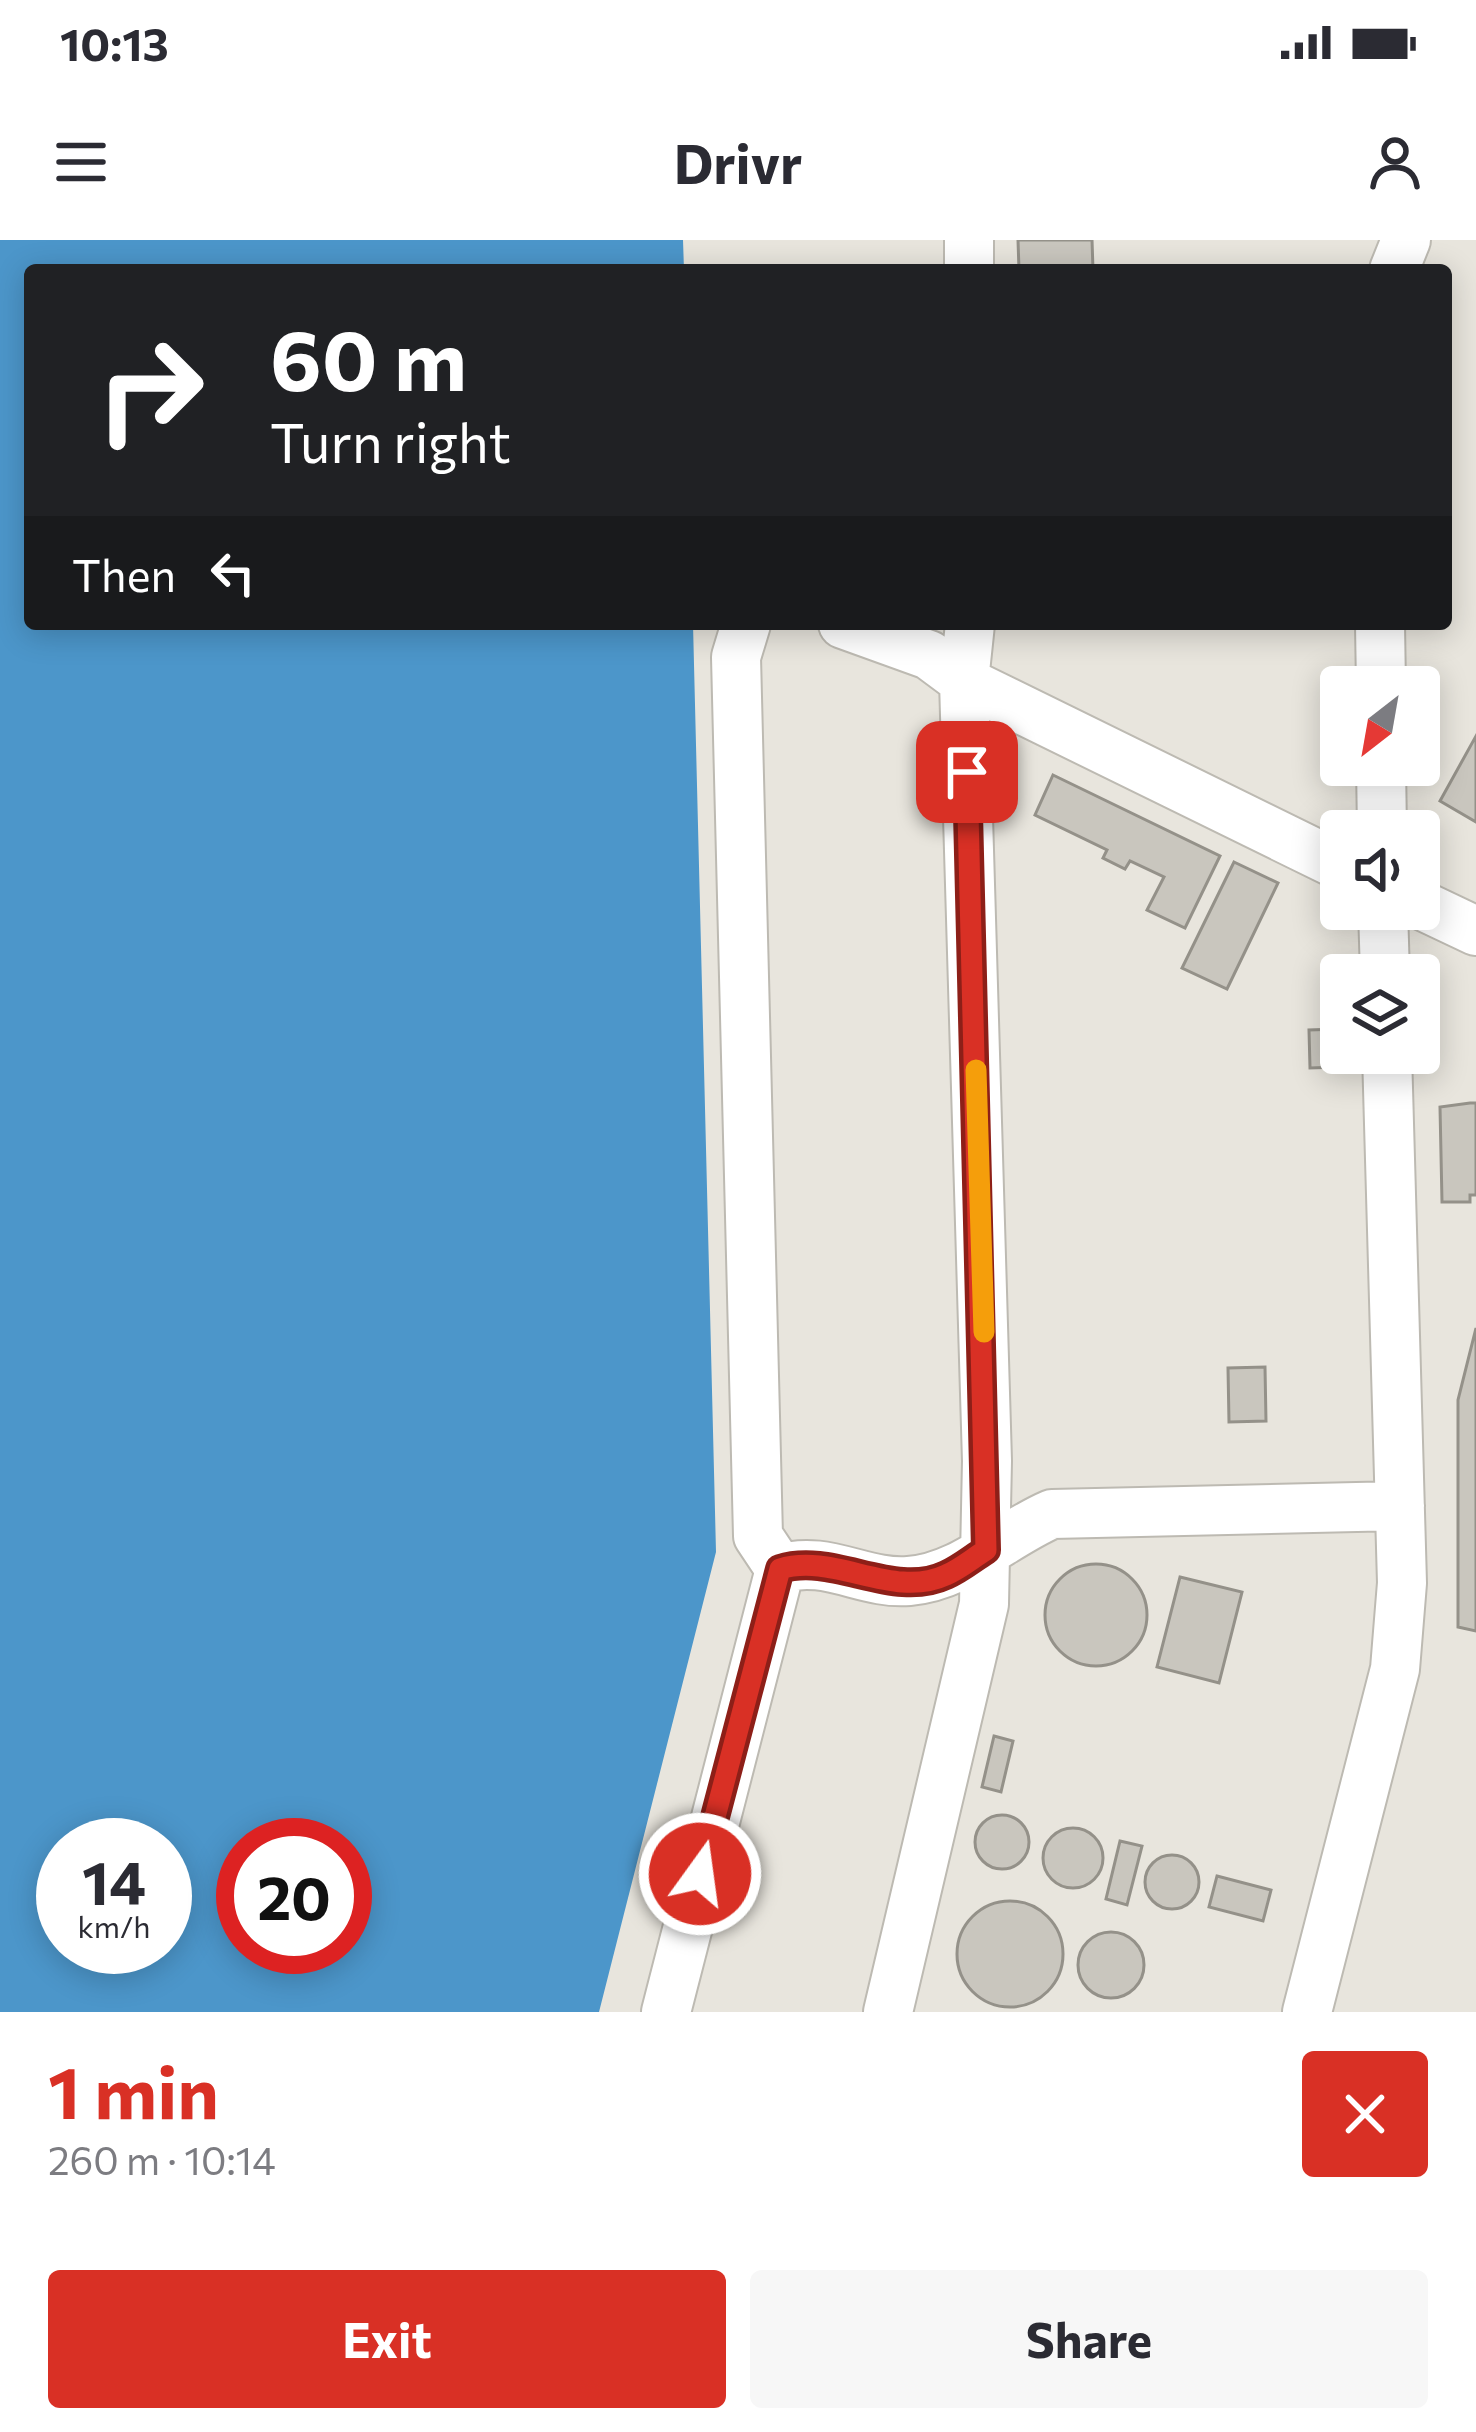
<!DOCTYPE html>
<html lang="en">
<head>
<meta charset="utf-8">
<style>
  :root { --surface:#fff; --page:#f7f7f7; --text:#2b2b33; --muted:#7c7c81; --accent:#d93025 }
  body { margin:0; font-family:Commissioner,sans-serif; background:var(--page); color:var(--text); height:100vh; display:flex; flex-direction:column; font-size:45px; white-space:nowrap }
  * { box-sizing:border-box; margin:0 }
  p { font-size:39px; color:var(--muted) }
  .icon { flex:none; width:66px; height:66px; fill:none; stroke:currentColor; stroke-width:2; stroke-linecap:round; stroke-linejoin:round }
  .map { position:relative; height:1772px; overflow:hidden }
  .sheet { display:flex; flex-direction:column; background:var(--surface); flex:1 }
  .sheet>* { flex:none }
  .guide { position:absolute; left:24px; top:24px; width:1428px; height:366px; border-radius:12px; box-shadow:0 6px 30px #0003; background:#202124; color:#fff; overflow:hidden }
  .needle { width:78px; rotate:211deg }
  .buttons { position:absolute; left:1320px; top:426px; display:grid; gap:24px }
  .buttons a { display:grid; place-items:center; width:120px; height:120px; border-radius:12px; background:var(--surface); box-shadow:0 6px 30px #0003; font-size:60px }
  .speed { position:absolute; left:36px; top:1578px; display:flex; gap:24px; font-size:60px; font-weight:700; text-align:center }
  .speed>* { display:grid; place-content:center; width:156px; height:156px; border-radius:50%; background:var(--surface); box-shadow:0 6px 30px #0003; line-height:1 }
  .speed small { font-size:30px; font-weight:400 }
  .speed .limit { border:18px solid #d22; background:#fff; color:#111 }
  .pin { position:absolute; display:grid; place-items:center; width:102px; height:102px; color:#fff; margin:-51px; border-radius:24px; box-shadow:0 6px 18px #0006 }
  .me { position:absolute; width:132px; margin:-66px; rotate:14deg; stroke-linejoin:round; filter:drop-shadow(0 0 9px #0008) }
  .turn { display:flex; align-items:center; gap:42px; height:252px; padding:0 48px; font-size:54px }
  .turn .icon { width:156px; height:156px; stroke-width:2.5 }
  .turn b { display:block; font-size:84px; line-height:102px }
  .then { display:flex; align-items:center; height:114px; padding:0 48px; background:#0003; gap:24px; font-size:45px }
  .round { display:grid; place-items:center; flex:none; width:126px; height:126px; border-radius:12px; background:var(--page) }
  .head { display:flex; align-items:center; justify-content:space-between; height:204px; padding:0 48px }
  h1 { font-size:72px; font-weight:700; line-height:90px; color:var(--accent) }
  .cta { display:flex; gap:24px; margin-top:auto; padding:24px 48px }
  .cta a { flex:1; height:138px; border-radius:12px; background:var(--accent); color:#fff; font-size:48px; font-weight:700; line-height:138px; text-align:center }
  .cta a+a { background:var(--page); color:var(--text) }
  .status { display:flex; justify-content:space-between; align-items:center; height:84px; padding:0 60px; background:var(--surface); direction:ltr }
  .status svg { height:33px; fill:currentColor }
  header { display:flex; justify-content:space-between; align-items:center; height:156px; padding:0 48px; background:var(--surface); font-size:54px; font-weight:700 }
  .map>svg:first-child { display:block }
</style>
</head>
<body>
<div class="status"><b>10:13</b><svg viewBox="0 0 49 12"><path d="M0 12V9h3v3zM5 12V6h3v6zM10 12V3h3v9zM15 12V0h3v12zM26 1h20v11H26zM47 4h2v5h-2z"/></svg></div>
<header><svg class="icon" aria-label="menu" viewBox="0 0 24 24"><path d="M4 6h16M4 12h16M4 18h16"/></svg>Drivr<svg class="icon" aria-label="person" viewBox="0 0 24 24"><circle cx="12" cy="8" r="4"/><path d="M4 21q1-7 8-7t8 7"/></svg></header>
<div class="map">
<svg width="1476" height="1772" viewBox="0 0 1476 1772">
  <rect width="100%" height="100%" fill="#e8e5dd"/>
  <!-- water -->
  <path fill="#4c96ca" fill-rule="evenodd" d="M0,0H683L684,30H30V384H693L716,1312L599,1772H0ZM63,1605H165V1707H63ZM243,1605H345V1707H243Z"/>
  <!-- building -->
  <path fill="#c9c6be" stroke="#949189" stroke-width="3" d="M1018,0H1092L1093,30H1019Z
    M1476,496V582L1440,561Z
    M1053,535L1220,616L1185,688L1147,670L1164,637L1130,621L1125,629L1103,618L1107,610L1035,575Z
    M1234,622L1278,643L1227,749L1182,728Z
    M1338,789L1339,827L1310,828L1309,790Z
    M1470,863H1476V955H1470V962H1442L1440,867Z
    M1476,1088V1391L1458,1387V1160Z
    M1265,1127L1266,1181L1229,1182L1228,1128Z
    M1045 1375a51 51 0 1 1 102 0a51 51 0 1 1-102 0Z
    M1180,1337L1242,1352L1219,1443L1157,1427Z
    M994,1496L1013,1501L1001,1552L982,1547Z
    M975 1602a27 27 0 1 1 54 0a27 27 0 1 1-54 0Z
    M1043 1618a30 30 0 1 1 60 0a30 30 0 1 1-60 0Z
    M1120,1601L1142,1606L1127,1665L1106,1659Z
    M1145 1642a27 27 0 1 1 54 0a27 27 0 1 1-54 0Z
    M1217,1636L1271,1650L1263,1681L1209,1667Z
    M957 1714a53 53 0 1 1 106 0a53 53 0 1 1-106 0Z
    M1078 1725a33 33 0 1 1 66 0a33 33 0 1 1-66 0Z"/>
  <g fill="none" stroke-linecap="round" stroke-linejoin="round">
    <defs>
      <path id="minor" d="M969,0V30
        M1394,30L1406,0
        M746,384L736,417L758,1296L780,1329
        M843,384L929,415L964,441L1341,626
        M1380,384L1381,447
        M1381,525L1382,591
        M1419,664L1476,691
        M1383,669L1385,735
        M780,1329C826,1314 864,1345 909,1341C962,1337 1003,1295 1052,1274L1400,1266
        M666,1772L780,1329
        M888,1772L984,1364L987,1221L964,441L970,384
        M1307,1772L1395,1429L1402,1343L1387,813"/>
    </defs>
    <!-- minor casing -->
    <use href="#minor" stroke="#bdbab2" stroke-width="52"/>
    <!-- minor -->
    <use href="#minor" stroke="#fff" stroke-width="48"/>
  </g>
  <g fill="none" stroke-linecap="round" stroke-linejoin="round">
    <defs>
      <path id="route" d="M700,1634L780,1329C834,1312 893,1360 946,1335C960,1329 973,1318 986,1310L967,532"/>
    </defs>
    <!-- route casing -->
    <use href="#route" stroke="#8d1f18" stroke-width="30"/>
    <!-- route -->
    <use href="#route" stroke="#d93025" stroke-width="21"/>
    <!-- slow -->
    <path stroke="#f59e0b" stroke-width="21" d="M976,830L984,1092"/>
  </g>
</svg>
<div class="buttons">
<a><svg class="needle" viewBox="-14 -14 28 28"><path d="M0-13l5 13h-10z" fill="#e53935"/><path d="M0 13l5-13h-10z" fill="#7c7c81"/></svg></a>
<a><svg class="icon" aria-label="sound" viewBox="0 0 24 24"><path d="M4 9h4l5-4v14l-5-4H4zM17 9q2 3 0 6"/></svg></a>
<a><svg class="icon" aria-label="layers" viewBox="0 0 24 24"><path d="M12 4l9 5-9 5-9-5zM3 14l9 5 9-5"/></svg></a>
</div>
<div class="speed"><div>14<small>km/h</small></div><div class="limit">20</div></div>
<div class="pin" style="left:967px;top:532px;background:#d93025"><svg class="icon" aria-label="arrive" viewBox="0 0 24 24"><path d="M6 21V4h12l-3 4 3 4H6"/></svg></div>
<svg class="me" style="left:700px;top:1634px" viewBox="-20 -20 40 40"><circle r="17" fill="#d93025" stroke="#fff" stroke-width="3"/><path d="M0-11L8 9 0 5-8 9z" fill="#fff"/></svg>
<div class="guide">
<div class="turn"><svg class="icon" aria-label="right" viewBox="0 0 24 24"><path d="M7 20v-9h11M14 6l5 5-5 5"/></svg><div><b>60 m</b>Turn right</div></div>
<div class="then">Then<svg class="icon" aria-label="left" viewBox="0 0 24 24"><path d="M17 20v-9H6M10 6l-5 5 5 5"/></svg></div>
</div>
</div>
<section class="sheet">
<div class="head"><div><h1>1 min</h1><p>260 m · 10:14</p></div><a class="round" style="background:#d93025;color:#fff"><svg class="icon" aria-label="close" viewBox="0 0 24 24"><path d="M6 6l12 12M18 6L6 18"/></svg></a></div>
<div class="cta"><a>Exit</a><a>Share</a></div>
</section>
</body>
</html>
